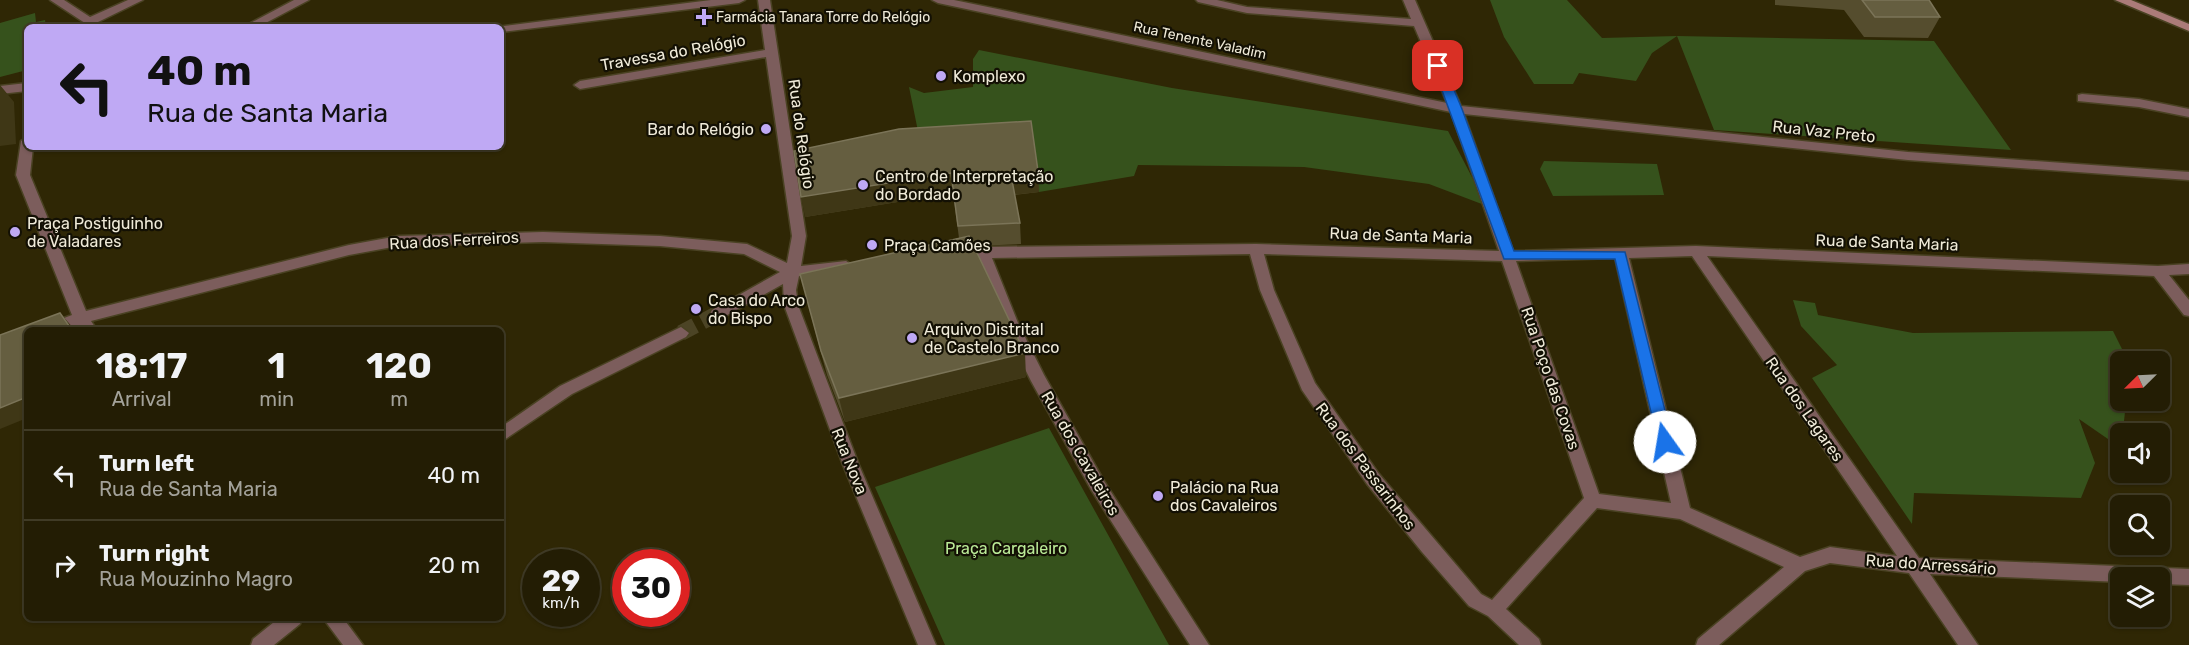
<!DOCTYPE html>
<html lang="en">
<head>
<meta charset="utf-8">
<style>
  :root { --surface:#231d04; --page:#2b260e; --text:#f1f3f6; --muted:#a3a29a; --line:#403b26 }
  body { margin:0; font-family:Rubik,sans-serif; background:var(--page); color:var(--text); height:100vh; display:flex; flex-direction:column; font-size:22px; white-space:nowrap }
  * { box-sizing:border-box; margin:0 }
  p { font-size:20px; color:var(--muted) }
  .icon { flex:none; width:33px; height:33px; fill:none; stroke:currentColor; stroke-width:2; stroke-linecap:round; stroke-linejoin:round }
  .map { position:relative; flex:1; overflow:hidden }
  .side { position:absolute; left:24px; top:327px; width:480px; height:294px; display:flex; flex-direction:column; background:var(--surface); border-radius:9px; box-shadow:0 2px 4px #0004,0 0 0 2px var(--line) }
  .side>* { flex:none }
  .top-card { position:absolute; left:24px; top:24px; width:480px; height:126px; border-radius:9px; box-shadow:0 2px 4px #0004,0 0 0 2px var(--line); background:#bfa9f4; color:#111; overflow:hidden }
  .needle { width:39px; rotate:246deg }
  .controls { position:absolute; left:2110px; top:351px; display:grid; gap:12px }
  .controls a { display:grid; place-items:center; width:60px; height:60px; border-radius:9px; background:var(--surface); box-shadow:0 2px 4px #0004,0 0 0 2px var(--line); font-size:30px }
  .speed { position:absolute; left:522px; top:549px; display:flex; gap:12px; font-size:30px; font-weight:700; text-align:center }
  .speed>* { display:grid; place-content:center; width:78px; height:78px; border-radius:50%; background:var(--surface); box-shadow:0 2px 4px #0004,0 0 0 2px var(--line); line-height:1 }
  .speed small { font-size:15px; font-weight:400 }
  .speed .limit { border:9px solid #d22; background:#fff; color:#111 }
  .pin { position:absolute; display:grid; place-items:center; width:51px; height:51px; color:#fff; margin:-26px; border-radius:12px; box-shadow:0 3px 9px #0006 }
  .me { position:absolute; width:66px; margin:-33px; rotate:347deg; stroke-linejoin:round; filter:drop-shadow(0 0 4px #0008) }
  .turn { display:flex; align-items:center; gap:21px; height:126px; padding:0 24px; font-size:27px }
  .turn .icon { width:78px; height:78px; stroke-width:2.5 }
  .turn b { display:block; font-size:42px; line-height:51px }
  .eta { display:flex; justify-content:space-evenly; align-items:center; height:102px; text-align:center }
  .eta b { font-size:36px; font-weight:700; line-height:42px }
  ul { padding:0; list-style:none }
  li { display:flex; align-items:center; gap:18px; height:90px; padding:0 24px; border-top:2px solid var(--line) }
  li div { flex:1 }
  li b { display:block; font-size:22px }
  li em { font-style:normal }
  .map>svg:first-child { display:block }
</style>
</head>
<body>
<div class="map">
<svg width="2189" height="645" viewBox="0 0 2189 645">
  <rect width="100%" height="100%" fill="#2f2705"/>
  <!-- green -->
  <path fill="#36521c" d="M1490,0H1567L1602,38L1677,36L1934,41L2011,150L1714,130L1677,36L1652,53L1636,81L1579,73L1573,84H1534L1504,37Z
    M35,13L36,22L45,20L46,27H27V70L0,77V23Z
    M979,50L1172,88L1448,131L1487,206L1429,184L1304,167L1138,165L1134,176L1039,192L921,146L909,87L924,93L973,87V59Z
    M1544,161L1657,164L1664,195L1553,196L1540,169Z
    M1793,300L1815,303L1818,315L1913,333L2113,331L2128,361L2121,362V400L2146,401L2151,410L2125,412L2121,448L2079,419L2095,463L2081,498L1914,493L1912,524L1812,378L1837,365L1801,326Z
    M1049,428L1169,645H945L875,487Z"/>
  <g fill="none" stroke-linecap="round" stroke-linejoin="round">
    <!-- minor-tunnel -->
    <path stroke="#4c4425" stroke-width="16" stroke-dasharray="16 8" stroke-linecap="butt" d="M681,333L717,314"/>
    <defs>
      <path id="minor" d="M50,0H64L90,17L128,0H143L98,22L105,27H91Z
        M294,0H309L258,27H243Z
        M711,0H745L739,3L501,32V27H497Z
        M758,0H770L806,236L801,266L846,261L853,266L846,271L799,276L796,290L798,305L859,465L936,645H918L843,465L784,305L783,284L722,318L717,319L710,314L712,310L780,272L744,254L660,246L543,242L398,246L349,255L91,321L97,330H81L78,325L64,330H40L43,326L72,315L16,175L21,141L27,137V147H33L30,175L86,311L349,245L398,236L543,232L660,236L747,244L787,263L792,236L766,57L580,89L574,85L580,81L765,50Z
        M932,0H954L1447,103L1414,26L1247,13L1198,2L1196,0H1217L1247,7L1411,19L1403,0H1415L1461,106L1908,152L2189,172V180L1908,160L1464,114L1513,251L1696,246L2158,266L2189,264V274L2169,275L2189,300V316L2184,315L2154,276L1707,256L1919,558L2189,569V585L2160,584V578H2121V582L1930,574L1978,645H1958L1909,573L1830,563L1805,571L1719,645H1696L1698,639L1784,567L1680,519L1597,508L1506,609L1539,639L1541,645H1519L1488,616L1469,606L1422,552L1367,484L1302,390L1260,290L1250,254L992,258L1018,323L1044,375L1104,481L1209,645H1190L1092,491L1031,381L1002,323L977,259H957L950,254L957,249L982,247L1256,244L1499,251L1451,112L938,3ZM1264,254L1502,261L1584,498L1492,600L1481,594L1379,474L1315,383L1274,290ZM1692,256L1897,556L1830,547L1800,557L1690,508L1629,258ZM1615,258L1671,503L1599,494L1516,261Z
        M27,83V91L0,94V86Z
        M2082,94L2139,99L2189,109V117L2139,107L2078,101V95Z
        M681,327L689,333L686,337L572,394L501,442V427L560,386Z
        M279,618H302L300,624L274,645H251L253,639Z
        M323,618H343L363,645H343Z"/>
      <path id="secondary" d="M2115,0H2131L2189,24V31Z"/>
    </defs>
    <!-- minor casing -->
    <use href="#minor" stroke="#4a4223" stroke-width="3"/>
    <!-- secondary casing -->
    <use href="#secondary" stroke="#4a4223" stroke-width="3"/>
    <!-- minor -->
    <use href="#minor" fill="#7c5d5c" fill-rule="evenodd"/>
    <!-- secondary -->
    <use href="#secondary" fill="#ab7b79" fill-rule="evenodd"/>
  </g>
  <!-- wall -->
  <path fill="#554d2e" d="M1775,0H1929L1940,17L1928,38L1864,37L1844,10L1775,5Z
    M1031,121L1039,192L1014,195L1020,223L1021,244L974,246L1026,377L845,422L827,375L800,274L959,238L953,193L805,217Z"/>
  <!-- shaded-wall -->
  <path fill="#3f3716" d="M0,85L14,102L16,144L0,146Z
    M1038,171L1039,192L1012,195L1011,175Z
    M951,173L953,193L805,217L801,197Z
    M60,313L75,330H72Z
    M1025,353L1026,377L845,422L839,398Z
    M27,397V418L0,429V408Z"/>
  <!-- building -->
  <path fill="#655e40" stroke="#7b7458" stroke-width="1.5" d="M1862,0H1929L1940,17H1875Z
    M1031,121L1038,171L1011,175L1020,223L958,226L951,173L801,197L794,151L899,129Z
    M969,236L1025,353L839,398L821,351L800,274Z
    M60,313L72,330H27V397L0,408V335Z"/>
  <!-- route -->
  <path fill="#1a73e8" stroke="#114b97" stroke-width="1.5" d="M1438,63L1444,66L1462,109L1514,251L1625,252L1673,442L1671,446H1660L1658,442L1615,259H1504L1433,66Z"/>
  <!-- markers -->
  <g fill="#bfa9f4" stroke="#131004" stroke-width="2">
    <path d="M701 8h6v6h6v6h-6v6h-6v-6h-6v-6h6z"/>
    <circle cx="941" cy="76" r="6"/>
    <circle cx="766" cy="129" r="6"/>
    <circle cx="863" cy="185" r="6"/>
    <circle cx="15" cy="232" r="6"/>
    <circle cx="872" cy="245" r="6"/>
    <circle cx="696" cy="309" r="6"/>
    <circle cx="912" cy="338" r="6"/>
    <circle cx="1158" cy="496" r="6"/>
  </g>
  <g text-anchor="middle" stroke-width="4.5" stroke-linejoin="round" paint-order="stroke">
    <!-- far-poi labels -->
    <g font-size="14" fill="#f0ebd9" stroke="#131004" text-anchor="start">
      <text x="716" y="22">Farmácia Tanara Torre do Relógio</text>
    </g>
    <!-- far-street labels -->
    <g font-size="14" fill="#f0ebd9" stroke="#131004">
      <text transform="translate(1200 40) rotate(12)" y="5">Rua Tenente Valadim</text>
    </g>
    <!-- street labels -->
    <g font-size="16" fill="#f0ebd9" stroke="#131004">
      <text transform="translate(673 52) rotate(-10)" y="6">Travessa do Relógio</text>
      <text transform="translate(1824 131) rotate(6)" y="6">Rua Vaz Preto</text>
      <text transform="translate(802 134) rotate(82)" y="6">Rua do Relógio</text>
      <text transform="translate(1401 235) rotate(2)" y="6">Rua de Santa Maria</text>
      <text transform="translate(454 240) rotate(-3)" y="6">Rua dos Ferreiros</text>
      <text transform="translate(1887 242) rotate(2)" y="6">Rua de Santa Maria</text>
      <text transform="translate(1551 378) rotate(71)" y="6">Rua Poço das Covas</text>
      <text transform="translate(1805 409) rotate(55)" y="6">Rua dos Lagares</text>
      <text transform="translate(1081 453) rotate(60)" y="6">Rua dos Cavaleiros</text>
      <text transform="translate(850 461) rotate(68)" y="6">Rua Nova</text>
      <text transform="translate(1366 466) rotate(53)" y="6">Rua dos Passarinhos</text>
      <text transform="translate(1931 564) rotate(4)" y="6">Rua do Arressário</text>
    </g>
    <!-- poi labels -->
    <g font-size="16" fill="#f0ebd9" stroke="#131004" text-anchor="start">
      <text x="953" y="82">Komplexo</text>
      <text x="754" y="135" text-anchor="end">Bar do Relógio</text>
      <text x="875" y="182">Centro de Interpretação<tspan x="875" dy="18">do Bordado</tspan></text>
      <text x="27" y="229">Praça Postiguinho<tspan x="27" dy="18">de Valadares</tspan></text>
      <text x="884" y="251">Praça Camões</text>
      <text x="708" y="306">Casa do Arco<tspan x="708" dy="18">do Bispo</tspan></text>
      <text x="924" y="335">Arquivo Distrital<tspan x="924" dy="18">de Castelo Branco</tspan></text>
      <text x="1170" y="493">Palácio na Rua<tspan x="1170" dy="18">dos Cavaleiros</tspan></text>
    </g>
    <!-- park labels -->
    <g font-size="16" fill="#bbeb97" stroke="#131004">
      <text x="1006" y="554">Praça Cargaleiro</text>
    </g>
  </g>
</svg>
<div class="controls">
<a><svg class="needle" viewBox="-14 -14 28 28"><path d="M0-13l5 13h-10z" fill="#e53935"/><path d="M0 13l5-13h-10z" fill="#a3a29a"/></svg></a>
<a><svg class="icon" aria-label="sound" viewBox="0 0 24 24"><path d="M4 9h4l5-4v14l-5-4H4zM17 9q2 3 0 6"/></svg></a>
<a><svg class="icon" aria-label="search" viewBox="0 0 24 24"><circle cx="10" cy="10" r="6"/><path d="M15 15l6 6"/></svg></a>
<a><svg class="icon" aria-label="layers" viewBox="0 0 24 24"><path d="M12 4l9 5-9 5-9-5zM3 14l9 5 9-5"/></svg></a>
</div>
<div class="speed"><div>29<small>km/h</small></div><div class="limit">30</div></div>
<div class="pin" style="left:1438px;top:66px;background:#d93025"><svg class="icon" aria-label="arrive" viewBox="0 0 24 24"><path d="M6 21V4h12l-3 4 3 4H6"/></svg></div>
<svg class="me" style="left:1665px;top:442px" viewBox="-20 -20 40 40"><circle r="19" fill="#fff"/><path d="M0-13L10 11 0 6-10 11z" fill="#1a73e8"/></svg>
<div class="top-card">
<div class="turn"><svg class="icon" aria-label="left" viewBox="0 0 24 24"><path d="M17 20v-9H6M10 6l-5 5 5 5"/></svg><div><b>40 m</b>Rua de Santa Maria</div></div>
</div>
<section class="side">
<div class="eta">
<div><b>18:17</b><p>Arrival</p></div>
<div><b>1</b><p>min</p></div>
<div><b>120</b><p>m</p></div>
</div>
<ul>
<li><svg class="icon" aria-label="left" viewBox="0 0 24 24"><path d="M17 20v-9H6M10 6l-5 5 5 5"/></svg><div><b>Turn left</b><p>Rua de Santa Maria</p></div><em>40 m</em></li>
<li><svg class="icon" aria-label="right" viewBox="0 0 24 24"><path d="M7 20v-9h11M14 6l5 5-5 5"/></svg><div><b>Turn right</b><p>Rua Mouzinho Magro</p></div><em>20 m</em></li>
</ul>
</section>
</div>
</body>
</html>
